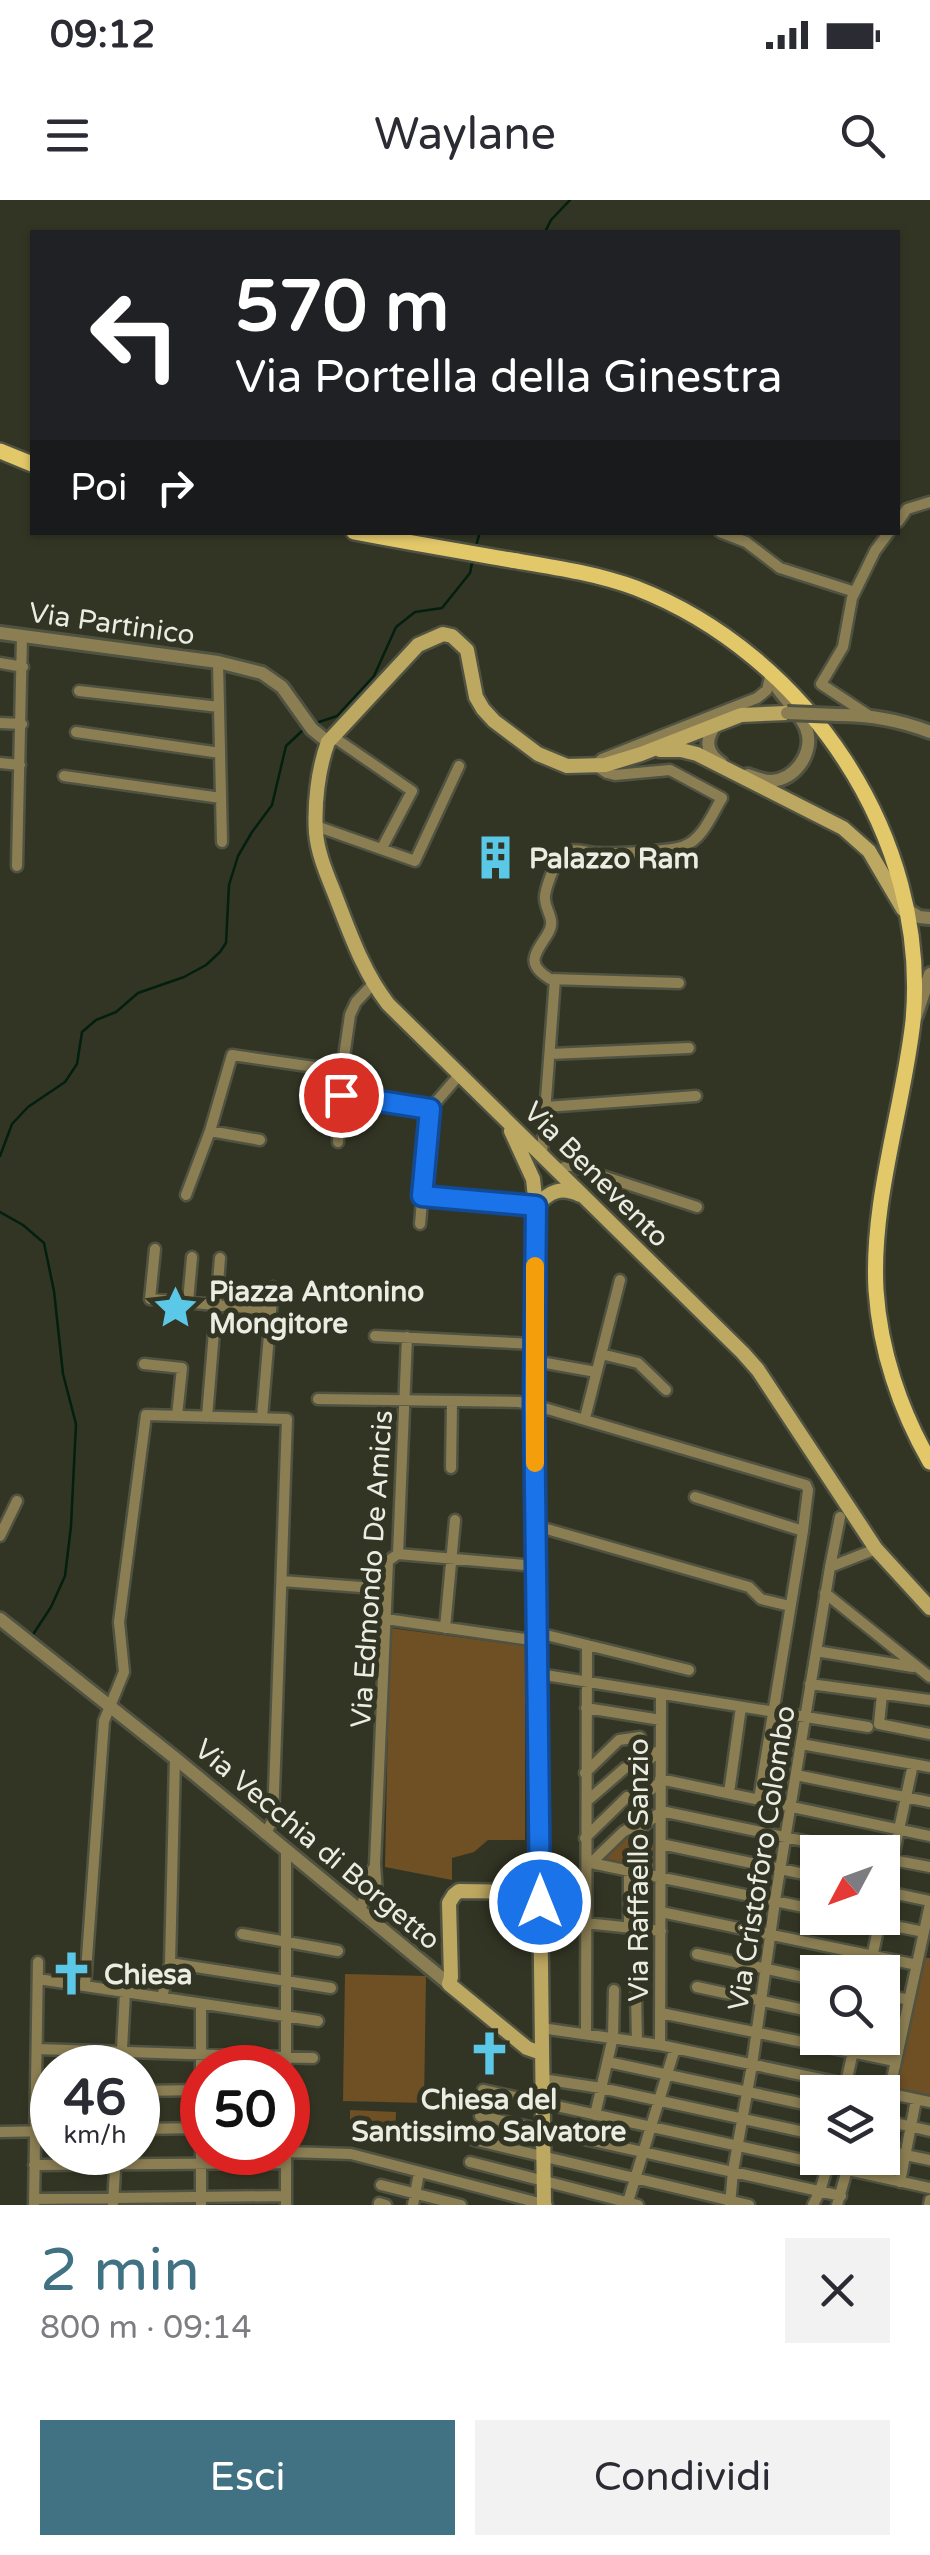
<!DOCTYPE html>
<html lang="it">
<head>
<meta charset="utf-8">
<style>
  :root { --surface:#fff; --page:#f2f2f3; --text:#2b2b33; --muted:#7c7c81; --accent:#417284 }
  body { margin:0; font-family:"Varela Round",sans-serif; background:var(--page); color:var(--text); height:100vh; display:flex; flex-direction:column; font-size:38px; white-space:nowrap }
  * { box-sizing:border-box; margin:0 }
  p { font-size:32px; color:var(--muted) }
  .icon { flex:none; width:55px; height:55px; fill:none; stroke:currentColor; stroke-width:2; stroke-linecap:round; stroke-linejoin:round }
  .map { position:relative; height:2005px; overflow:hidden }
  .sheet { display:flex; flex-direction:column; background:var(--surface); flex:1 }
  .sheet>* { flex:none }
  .top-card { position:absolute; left:30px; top:30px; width:870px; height:305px; border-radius:0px; box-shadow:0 2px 8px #0004; background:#202124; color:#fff; overflow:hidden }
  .needle { width:65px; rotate:229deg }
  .fabs { position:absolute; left:800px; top:1635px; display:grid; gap:20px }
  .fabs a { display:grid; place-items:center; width:100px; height:100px; border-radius:0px; background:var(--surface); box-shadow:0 2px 8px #0004; font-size:50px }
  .speed { position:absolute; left:30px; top:1845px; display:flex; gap:20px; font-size:50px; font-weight:700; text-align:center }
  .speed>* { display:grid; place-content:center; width:130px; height:130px; border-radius:50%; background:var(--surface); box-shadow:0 2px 8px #0004; line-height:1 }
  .speed small { font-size:25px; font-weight:400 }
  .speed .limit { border:15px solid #d22; background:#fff; color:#111 }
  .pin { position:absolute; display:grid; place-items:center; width:85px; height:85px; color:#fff; margin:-42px; border:5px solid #fff; border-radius:50%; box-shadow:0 2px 10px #0007 }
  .me { position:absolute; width:110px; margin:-55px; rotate:0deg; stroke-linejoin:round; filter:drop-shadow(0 0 8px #0008) }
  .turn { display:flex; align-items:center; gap:35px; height:210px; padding:0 40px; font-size:45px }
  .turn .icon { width:130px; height:130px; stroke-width:2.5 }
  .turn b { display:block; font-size:70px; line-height:85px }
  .then { display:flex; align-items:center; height:95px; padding:0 40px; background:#0003; gap:20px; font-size:38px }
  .round { display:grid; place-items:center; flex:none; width:105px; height:105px; border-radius:0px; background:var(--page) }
  .head { display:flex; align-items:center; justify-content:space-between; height:170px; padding:0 40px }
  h1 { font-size:60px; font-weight:600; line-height:75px; color:var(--accent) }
  .button { display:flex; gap:20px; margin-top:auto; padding:20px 40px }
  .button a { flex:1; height:115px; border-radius:0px; background:var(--accent); color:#fff; font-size:40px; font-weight:600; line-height:115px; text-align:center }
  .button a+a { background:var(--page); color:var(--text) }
  .status { display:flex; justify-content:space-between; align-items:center; height:70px; padding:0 50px; background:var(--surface); direction:ltr }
  .status svg { height:28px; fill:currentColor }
  header { display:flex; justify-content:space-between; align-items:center; height:130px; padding:0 40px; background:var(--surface); font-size:45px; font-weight:600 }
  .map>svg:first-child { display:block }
</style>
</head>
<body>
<div class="status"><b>09:12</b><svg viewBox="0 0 49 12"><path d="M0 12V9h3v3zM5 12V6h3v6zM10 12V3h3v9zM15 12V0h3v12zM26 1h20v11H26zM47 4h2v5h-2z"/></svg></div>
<header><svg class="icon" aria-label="menu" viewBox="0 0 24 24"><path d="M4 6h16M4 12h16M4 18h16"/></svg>Waylane<svg class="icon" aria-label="search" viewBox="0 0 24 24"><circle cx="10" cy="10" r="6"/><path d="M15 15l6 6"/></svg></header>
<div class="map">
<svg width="930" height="2005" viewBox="0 0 930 2005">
  <rect width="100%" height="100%" fill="#333524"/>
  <!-- green -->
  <path fill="#6f4f24" d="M390,1428L525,1446V1640H488L474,1652L452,1658V1680L385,1667Z
    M626,1635L642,1653L655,1641V1669L602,1658Z
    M923,1758H930V1896L895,1888Z
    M345,1774L426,1776L424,1903L343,1901Z
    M350,1910L396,1912L395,1939L350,1937Z"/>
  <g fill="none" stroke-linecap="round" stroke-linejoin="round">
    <!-- stream -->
    <path stroke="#021f0f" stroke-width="2.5" d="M545,32L551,20L570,0
      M476,346L480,332
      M316,523L337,516L374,476L396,427L415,412L442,408L470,373L473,358
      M0,956L12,924L28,907L65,882L77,864L82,832L96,820L116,812L138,793L184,777L206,765L220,752L226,743L229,685L238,656L252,632L272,605L286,546L304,529
      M0,1012L23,1025L44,1043L54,1091L63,1174L76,1224L71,1326L65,1376L51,1407L32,1436"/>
    <defs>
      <path id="minor" d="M898,322L907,309L930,302
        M720,332L746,342L780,368L855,392
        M218,462L222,642
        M0,463L23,467
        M79,491L219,507
        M868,515L821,484L843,447L852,398L875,351L889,332
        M0,523L22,524
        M76,532L220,553
        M332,536L412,591L382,648
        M0,563L20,565
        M64,576L221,598
        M316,626L415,661L459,566
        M17,666L22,436
        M679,783L550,779C525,764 535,754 547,735C557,720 546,713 545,699C544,691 555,662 561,656C563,654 565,652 568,651C576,648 589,653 598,653C613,654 672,651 684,646C703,639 712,614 722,598L670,570L615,575L607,573L595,565L602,559L757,498L767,490L770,477
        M550,854L689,848
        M341,895L430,909
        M546,907L696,896
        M210,931L260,940
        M338,942L342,871L350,815L356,802L373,784
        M542,953L555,779
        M559,970L569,965L697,1007
        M186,995L210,931L232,855L342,871
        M422,996L536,1006
        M420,1024L430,909L460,874
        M155,1049L150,1099L271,1110
        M188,1102L192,1057
        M375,1136L535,1144
        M601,1154L638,1163L666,1190
        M535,1161L596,1172
        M144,1164L182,1168L177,1216
        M318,1199L519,1202L534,1205L806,1285L808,1290L803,1331L759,1599
        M207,1217L220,1058
        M262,1218L273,1087
        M585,1218L620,1080
        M451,1268L452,1202
        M695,1297L803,1331
        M536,1326L749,1387L761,1399L790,1406
        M0,1336L17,1301
        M398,1354L536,1366
        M830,1367L840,1317
        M282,1381L387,1389
        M825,1393L930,1477
        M386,1419L538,1441
        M445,1428L455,1320
        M538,1433L689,1470
        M816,1451L913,1467
        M539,1474L868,1527
        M810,1484L930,1500
        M882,1494L879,1524L930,1534
        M586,1508L661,1520
        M801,1544L930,1567
        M585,1573L619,1540L640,1537
        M796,1575L930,1602
        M660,1579L930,1636
        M729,1593L741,1507
        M587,1601L625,1568L643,1566L660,1549
        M585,1638L627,1597L640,1599L660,1582
        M661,1644L818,1677
        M286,1650V1868
        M882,1658L930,1667
        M591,1663L623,1632L628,1629H640L661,1611L856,1652
        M591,1663L818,1710
        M883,1691L930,1701
        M882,1709L913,1564
        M360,1711L373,1669
        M661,1712L917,1765
        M855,1718L924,1732
        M372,1721L378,1708L375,1664L388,1361L398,1354L407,1137
        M585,1723L661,1731
        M629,1727V1670
        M242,1734L338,1751
        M697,1754L818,1780
        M170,1763L331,1788
        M869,1772L880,1720
        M38,1779L318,1821
        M85,1786L104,1521L124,1472L119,1422L146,1215L287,1219L273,1620L265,1634
        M697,1787L818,1813
        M636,1794L637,1841
        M882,1794L909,1800
        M162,1798L170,1763L175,1558
        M201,1804V2005
        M661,1813L895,1861
        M882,1826L901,1830
        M541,1828L660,1845L930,1902
        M586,1834L587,1445
        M660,1845L661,1495
        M37,1849L313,1858
        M608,1862L818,1907
        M121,1868L125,1792
        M542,1879L601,1888L818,1935
        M483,1890L930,1988
        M138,1891L202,1890
        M844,1892L856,1838
        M889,1893L930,1704
        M595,1915L613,1837L614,1790
        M480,1916L841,1996
        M882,1920L930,1931
        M138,1929L202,1928
        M0,1932L52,1931
        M474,1940L749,2005
        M882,1950L930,1960
        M288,1952L351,1954L547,2005
        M286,1958V2005
        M470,1962L638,2005
        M34,1965L286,1963
        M900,1982L916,1900
        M381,1985L461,2005
        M34,1999L286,1996
        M34,2004L38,1762
        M113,2004L116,1952
        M379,2005V2003L386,2005
        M413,2005L419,1973
        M627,2005L675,1848
        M730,2005L733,1971L752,1865L776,1694L830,1367L876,1349
        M813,2005L820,1991L830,1958
        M837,2005L847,1970
        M929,2005L930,2000"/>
      <path id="tertiary" d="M0,433L218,462L262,473L282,487L312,529L328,542
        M838,515C870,515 900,520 930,532
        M716,524C705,539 705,552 721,563
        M748,575C756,578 763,581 771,581C796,580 815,551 806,528C800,514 787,501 778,489
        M908,710L919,717L930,718
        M916,816L930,774
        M0,1419L175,1558L449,1784"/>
      <path id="secondary" d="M787,513L741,515L641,554L605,565L567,566L538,554L494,521L483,509L476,497L467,450L452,436L443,434L418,445L328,542C318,569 314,605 316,633C318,656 329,679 337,700C351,736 364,773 388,804L743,1153L758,1170L876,1349L930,1408
        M660,550H681L697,554L843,628L869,651L903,709
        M511,931L533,979L536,1006L534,1205L544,2005
        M536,1006C550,991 561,986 580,995
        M540,1692L459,1691L454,1695L449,1703L451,1777L449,1784L527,1848L541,1853"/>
      <path id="primary" d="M0,251L32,264
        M354,332C406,342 459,351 511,360C553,367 595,373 636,388C806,454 930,636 913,821C903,910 871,1000 876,1090C880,1150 900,1210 930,1262"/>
    </defs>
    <!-- minor casing -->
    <use href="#minor" stroke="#505242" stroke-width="15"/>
    <!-- tertiary casing -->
    <use href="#tertiary" stroke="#505242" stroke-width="18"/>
    <!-- secondary casing -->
    <use href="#secondary" stroke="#505242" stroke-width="19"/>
    <!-- primary casing -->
    <use href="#primary" stroke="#505242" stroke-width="20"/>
    <!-- minor -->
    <use href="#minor" stroke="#8b7e53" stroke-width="10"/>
    <!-- tertiary -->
    <use href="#tertiary" stroke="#8b7e53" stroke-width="12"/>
    <!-- secondary -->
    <use href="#secondary" stroke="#bda861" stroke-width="14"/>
    <!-- primary -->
    <use href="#primary" stroke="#e3c86a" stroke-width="15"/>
    <defs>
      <path id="tertiary-bridge" d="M787,513L838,515"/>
    </defs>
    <!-- tertiary-bridge casing -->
    <use href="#tertiary-bridge" stroke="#505242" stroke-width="18" stroke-linecap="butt"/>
    <!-- tertiary-bridge -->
    <use href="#tertiary-bridge" stroke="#8b7e53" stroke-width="12"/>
  </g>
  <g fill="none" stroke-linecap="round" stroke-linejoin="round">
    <defs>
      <path id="route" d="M341,895L430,909L422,996L536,1006L534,1205L540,1702"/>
    </defs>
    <!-- route casing -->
    <use href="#route" stroke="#114b97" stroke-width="25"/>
    <!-- route -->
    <use href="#route" stroke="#1a73e8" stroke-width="18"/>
    <!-- slow -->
    <path stroke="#f59e0b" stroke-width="18" d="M535,1263V1066"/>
  </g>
  <!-- icons -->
  <defs>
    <symbol id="building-bare" viewBox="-9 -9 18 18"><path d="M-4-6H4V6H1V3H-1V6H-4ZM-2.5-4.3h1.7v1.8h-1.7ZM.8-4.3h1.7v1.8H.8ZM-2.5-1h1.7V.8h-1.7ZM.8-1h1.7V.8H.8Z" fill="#5bc8e7" stroke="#333524" stroke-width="2.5" paint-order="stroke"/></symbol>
    <symbol id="sight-bare" viewBox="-9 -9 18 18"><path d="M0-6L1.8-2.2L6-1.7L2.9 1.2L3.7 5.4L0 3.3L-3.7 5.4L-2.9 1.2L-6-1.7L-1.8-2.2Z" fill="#5bc8e7" stroke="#333524" stroke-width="2.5" paint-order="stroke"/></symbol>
    <symbol id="church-bare" viewBox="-9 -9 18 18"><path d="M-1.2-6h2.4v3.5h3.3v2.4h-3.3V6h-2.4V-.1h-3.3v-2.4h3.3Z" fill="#5bc8e7" stroke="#333524" stroke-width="2.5" paint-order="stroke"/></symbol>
  </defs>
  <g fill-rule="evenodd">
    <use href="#building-bare" x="464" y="626" width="63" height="63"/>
    <use href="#sight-bare" x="144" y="1076" width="63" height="63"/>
    <use href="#church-bare" x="40" y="1742" width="63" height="63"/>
    <use href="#church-bare" x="458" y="1822" width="63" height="63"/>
  </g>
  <g text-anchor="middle" stroke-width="10" stroke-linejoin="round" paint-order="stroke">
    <!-- street labels -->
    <g font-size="28" fill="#ebece2" stroke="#333524">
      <text transform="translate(112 423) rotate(8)" y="10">Via Partinico</text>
      <text transform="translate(597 974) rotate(45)" y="10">Via Benevento</text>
      <text transform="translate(371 1369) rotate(-86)" y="10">Via Edmondo De Amicis</text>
      <text transform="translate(318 1644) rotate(40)" y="10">Via Vecchia di Borgetto</text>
      <text transform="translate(761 1658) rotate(-81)" y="10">Via Cristoforo Colombo</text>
      <text transform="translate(638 1670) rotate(-90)" y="10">Via Raffaello Sanzio</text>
    </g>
    <!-- poi labels -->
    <g font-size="28" font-weight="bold" fill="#ebece2" stroke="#333524" text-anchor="start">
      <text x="529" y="668">Palazzo Ram</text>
      <text x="209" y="1101">Piazza Antonino<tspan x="209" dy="32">Mongitore</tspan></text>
      <text x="104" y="1784">Chiesa</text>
      <text x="489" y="1909" text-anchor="middle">Chiesa del<tspan x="489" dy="32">Santissimo Salvatore</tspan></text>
    </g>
  </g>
</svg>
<div class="fabs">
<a><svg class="needle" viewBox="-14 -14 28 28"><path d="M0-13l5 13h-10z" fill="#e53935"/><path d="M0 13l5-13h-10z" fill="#7c7c81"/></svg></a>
<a><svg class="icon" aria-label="search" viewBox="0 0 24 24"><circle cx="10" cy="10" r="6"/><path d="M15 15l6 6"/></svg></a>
<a><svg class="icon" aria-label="layers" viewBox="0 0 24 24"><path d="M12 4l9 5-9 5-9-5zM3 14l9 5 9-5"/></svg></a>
</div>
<div class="speed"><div>46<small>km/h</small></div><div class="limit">50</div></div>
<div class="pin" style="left:341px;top:895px;background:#d93025"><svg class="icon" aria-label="arrive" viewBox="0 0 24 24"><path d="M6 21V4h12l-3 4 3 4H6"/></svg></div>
<svg class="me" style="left:540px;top:1702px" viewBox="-20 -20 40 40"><circle r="17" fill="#1a73e8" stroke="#fff" stroke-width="3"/><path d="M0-11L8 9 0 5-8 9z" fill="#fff"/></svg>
<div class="top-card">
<div class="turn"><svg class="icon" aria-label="left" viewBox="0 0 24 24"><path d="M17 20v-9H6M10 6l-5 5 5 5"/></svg><div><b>570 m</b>Via Portella della Ginestra</div></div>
<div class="then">Poi<svg class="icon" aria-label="right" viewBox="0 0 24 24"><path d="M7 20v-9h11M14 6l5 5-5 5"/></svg></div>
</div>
</div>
<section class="sheet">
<div class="head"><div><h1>2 min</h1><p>800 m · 09:14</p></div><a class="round"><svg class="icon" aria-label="close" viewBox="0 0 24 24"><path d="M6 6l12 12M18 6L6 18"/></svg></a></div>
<div class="button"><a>Esci</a><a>Condividi</a></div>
</section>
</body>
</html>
